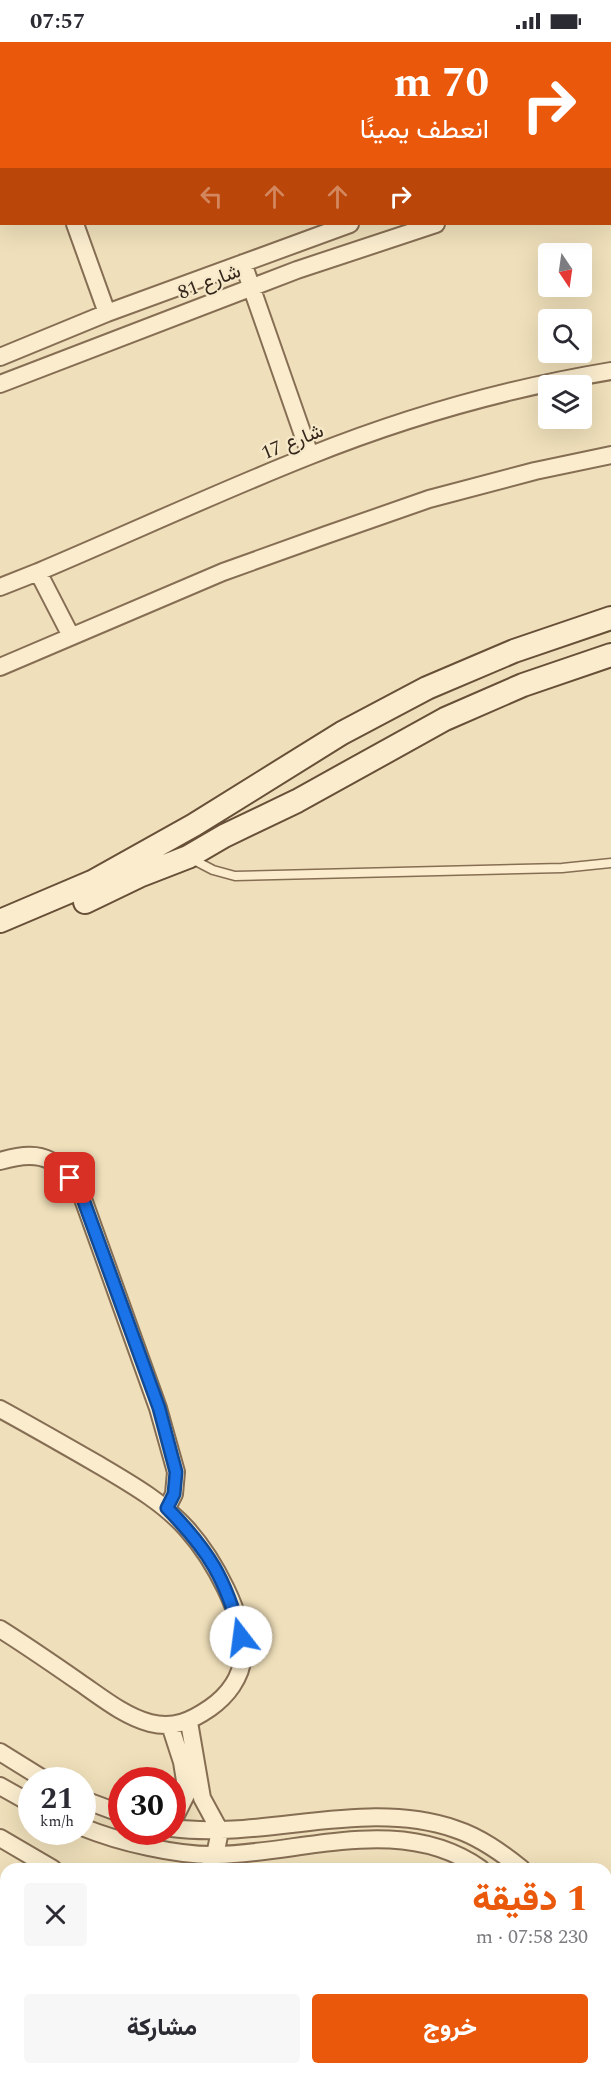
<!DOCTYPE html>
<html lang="ar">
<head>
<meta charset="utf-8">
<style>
  :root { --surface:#fff; --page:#f7f7f7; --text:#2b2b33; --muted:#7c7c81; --accent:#ea580c }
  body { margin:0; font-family:Spectral,Vazirmatn,serif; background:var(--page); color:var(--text); direction:rtl; height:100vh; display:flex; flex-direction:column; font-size:22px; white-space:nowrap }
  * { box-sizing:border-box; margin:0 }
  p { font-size:20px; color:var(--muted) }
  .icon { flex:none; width:33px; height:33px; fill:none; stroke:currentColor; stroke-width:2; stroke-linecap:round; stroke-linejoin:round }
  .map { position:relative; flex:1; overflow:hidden; direction:ltr }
  .panel { position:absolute; left:0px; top:1821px; width:612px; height:212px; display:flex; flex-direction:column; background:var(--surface); border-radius:18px 18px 0 0; box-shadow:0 6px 24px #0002; direction:rtl }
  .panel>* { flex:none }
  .top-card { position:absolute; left:0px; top:0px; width:612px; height:183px; box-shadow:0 6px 24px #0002; direction:rtl; background:#ea580c; color:#fff; overflow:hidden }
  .needle { width:39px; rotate:167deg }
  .tools { position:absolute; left:538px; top:201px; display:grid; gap:12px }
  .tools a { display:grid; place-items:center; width:54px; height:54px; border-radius:6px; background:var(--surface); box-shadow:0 6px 24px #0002; font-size:30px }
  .speed { position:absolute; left:18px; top:1725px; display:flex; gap:12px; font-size:30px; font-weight:700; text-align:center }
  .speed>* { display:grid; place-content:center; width:78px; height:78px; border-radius:50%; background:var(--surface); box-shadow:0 6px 24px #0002; line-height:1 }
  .speed small { font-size:15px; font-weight:400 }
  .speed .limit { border:9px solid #d22; background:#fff; color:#111 }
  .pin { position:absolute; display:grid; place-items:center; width:51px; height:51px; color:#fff; margin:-26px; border-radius:12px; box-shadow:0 3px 9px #0006 }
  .me { position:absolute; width:66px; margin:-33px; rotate:345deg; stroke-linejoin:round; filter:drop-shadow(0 0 4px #0008) }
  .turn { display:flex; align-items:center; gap:21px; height:126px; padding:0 24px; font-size:27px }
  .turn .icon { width:78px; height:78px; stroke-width:2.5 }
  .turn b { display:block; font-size:42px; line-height:51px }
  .lanes { display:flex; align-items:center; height:57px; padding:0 24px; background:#0003; justify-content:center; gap:30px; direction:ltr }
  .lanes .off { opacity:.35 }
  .round { display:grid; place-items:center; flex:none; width:63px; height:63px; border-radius:6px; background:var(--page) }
  .head { display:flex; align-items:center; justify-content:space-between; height:102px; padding:0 24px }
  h1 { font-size:36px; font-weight:800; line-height:45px; color:var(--accent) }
  .button { display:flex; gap:12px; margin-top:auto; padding:12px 24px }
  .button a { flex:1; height:69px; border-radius:6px; background:var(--accent); color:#fff; font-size:24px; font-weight:800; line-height:69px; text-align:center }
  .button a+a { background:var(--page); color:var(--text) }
  .status { display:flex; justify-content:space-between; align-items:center; height:42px; padding:0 30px; background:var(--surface); direction:ltr }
  .status svg { height:16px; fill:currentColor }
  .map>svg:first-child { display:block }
</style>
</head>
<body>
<div class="status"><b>07:57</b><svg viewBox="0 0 49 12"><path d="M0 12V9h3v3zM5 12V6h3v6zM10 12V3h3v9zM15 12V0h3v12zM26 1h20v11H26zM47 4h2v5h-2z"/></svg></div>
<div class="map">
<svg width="611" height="2032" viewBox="0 0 611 2032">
  <rect width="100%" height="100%" fill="#efdfba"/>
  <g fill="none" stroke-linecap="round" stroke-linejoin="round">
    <defs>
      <path id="lane" d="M190,816L213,828L235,834L562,826L611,821"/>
      <path id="street" d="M270,0V2
        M437,0V2
        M462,0V2
        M383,2L390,0
        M610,122H611
        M0,143L2,142
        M610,147H611
        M75,182L107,271
        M243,221L310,413
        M0,315L107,271L350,182
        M0,342L297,228L436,182
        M38,530L71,594
        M0,545L38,530C128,492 218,450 309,414C406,375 509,346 611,329
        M0,625L223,530L326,493L429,457L535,429L611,413
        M0,1119C47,1105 59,1119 83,1157L158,1366L176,1430L174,1452L167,1466
        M0,1367C33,1385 66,1404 99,1423C131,1442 163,1460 187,1487C213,1516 246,1575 243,1614C241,1636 227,1654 210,1666C191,1679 174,1687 150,1681C124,1674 101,1655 79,1640C53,1622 27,1604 0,1587
        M189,1680L202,1756L220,1789L215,1813L208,1827
        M170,1683L182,1720L187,1751L172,1781
        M0,1710L45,1738
        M0,1744L32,1762
        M82,1757L122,1772
        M82,1785C119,1800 177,1814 217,1813C304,1811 402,1771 481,1827
        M172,1786C266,1798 365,1756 455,1787C480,1795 502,1811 522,1827
        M0,1796L53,1827
        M0,1954L6,1950
        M606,1985L611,1998
        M203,2026L204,2032
        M221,2026L224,2032
        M459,2026L460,2032
        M601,2026L603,2032
        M248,2032L259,2026"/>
      <path id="secondary" d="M85,860L139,834L188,815L224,794L297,759L445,677L523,643L611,613
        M0,879L92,840L194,783L342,691L427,646L514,609L611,576"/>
    </defs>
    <!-- lane casing -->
    <use href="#lane" stroke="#866e54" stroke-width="11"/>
    <!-- street casing -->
    <use href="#street" stroke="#866e54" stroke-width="20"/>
    <!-- secondary casing -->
    <use href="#secondary" stroke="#674f38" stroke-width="26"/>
    <!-- path -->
    <path stroke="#866e54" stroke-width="2" stroke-dasharray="4.5 3" stroke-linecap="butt" d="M0,1910L6,1913"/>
    <!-- lane -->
    <use href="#lane" stroke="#faeccd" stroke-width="8"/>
    <!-- street -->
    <use href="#street" stroke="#faeccd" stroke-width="16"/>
    <!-- secondary -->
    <use href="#secondary" stroke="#faeccd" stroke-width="22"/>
  </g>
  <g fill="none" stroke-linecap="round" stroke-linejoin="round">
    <defs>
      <path id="route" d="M70,1136L83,1157L159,1366L176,1430L174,1452L167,1466C209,1509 226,1537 241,1595"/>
    </defs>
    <!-- route casing -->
    <use href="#route" stroke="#114b97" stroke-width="15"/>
    <!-- route -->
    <use href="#route" stroke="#1a73e8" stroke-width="10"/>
  </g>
  <g text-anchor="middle" stroke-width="4.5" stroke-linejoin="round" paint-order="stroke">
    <!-- street labels -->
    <g font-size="20" fill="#34261a" stroke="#f6e9ca">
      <text transform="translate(209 239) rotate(-21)" y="7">شارع 81</text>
      <text transform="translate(292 399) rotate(-22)" y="7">شارع 17</text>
    </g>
  </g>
</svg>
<div class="tools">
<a><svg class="needle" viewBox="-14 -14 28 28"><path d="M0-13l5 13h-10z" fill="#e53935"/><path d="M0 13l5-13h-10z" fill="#7c7c81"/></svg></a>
<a><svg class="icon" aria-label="search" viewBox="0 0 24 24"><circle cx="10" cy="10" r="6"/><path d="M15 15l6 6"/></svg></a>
<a><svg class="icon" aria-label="layers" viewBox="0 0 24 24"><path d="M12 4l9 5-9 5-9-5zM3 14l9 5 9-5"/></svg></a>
</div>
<div class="speed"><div>21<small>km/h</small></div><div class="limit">30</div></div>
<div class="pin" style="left:70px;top:1136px;background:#d93025"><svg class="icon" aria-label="arrive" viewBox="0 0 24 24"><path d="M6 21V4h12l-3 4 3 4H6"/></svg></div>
<svg class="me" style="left:241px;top:1595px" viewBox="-20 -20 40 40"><circle r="19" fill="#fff"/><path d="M0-13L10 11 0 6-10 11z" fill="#1a73e8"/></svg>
<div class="top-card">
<div class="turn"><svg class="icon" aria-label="right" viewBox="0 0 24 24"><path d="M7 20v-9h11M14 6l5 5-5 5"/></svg><div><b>70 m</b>انعطف يمينًا</div></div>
<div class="lanes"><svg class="icon off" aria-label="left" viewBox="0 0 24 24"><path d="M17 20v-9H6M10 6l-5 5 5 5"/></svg><svg class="icon off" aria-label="ahead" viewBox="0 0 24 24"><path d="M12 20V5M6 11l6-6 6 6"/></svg><svg class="icon off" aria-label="ahead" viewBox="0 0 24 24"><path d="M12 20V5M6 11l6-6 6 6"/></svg><svg class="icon" aria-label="right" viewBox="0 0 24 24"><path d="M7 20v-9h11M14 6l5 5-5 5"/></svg></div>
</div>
<section class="panel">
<div class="head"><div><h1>1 دقيقة</h1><p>230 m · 07:58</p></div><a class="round"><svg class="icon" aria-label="close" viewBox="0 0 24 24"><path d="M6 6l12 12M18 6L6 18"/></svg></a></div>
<div class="button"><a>خروج</a><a>مشاركة</a></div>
</section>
</div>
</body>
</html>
